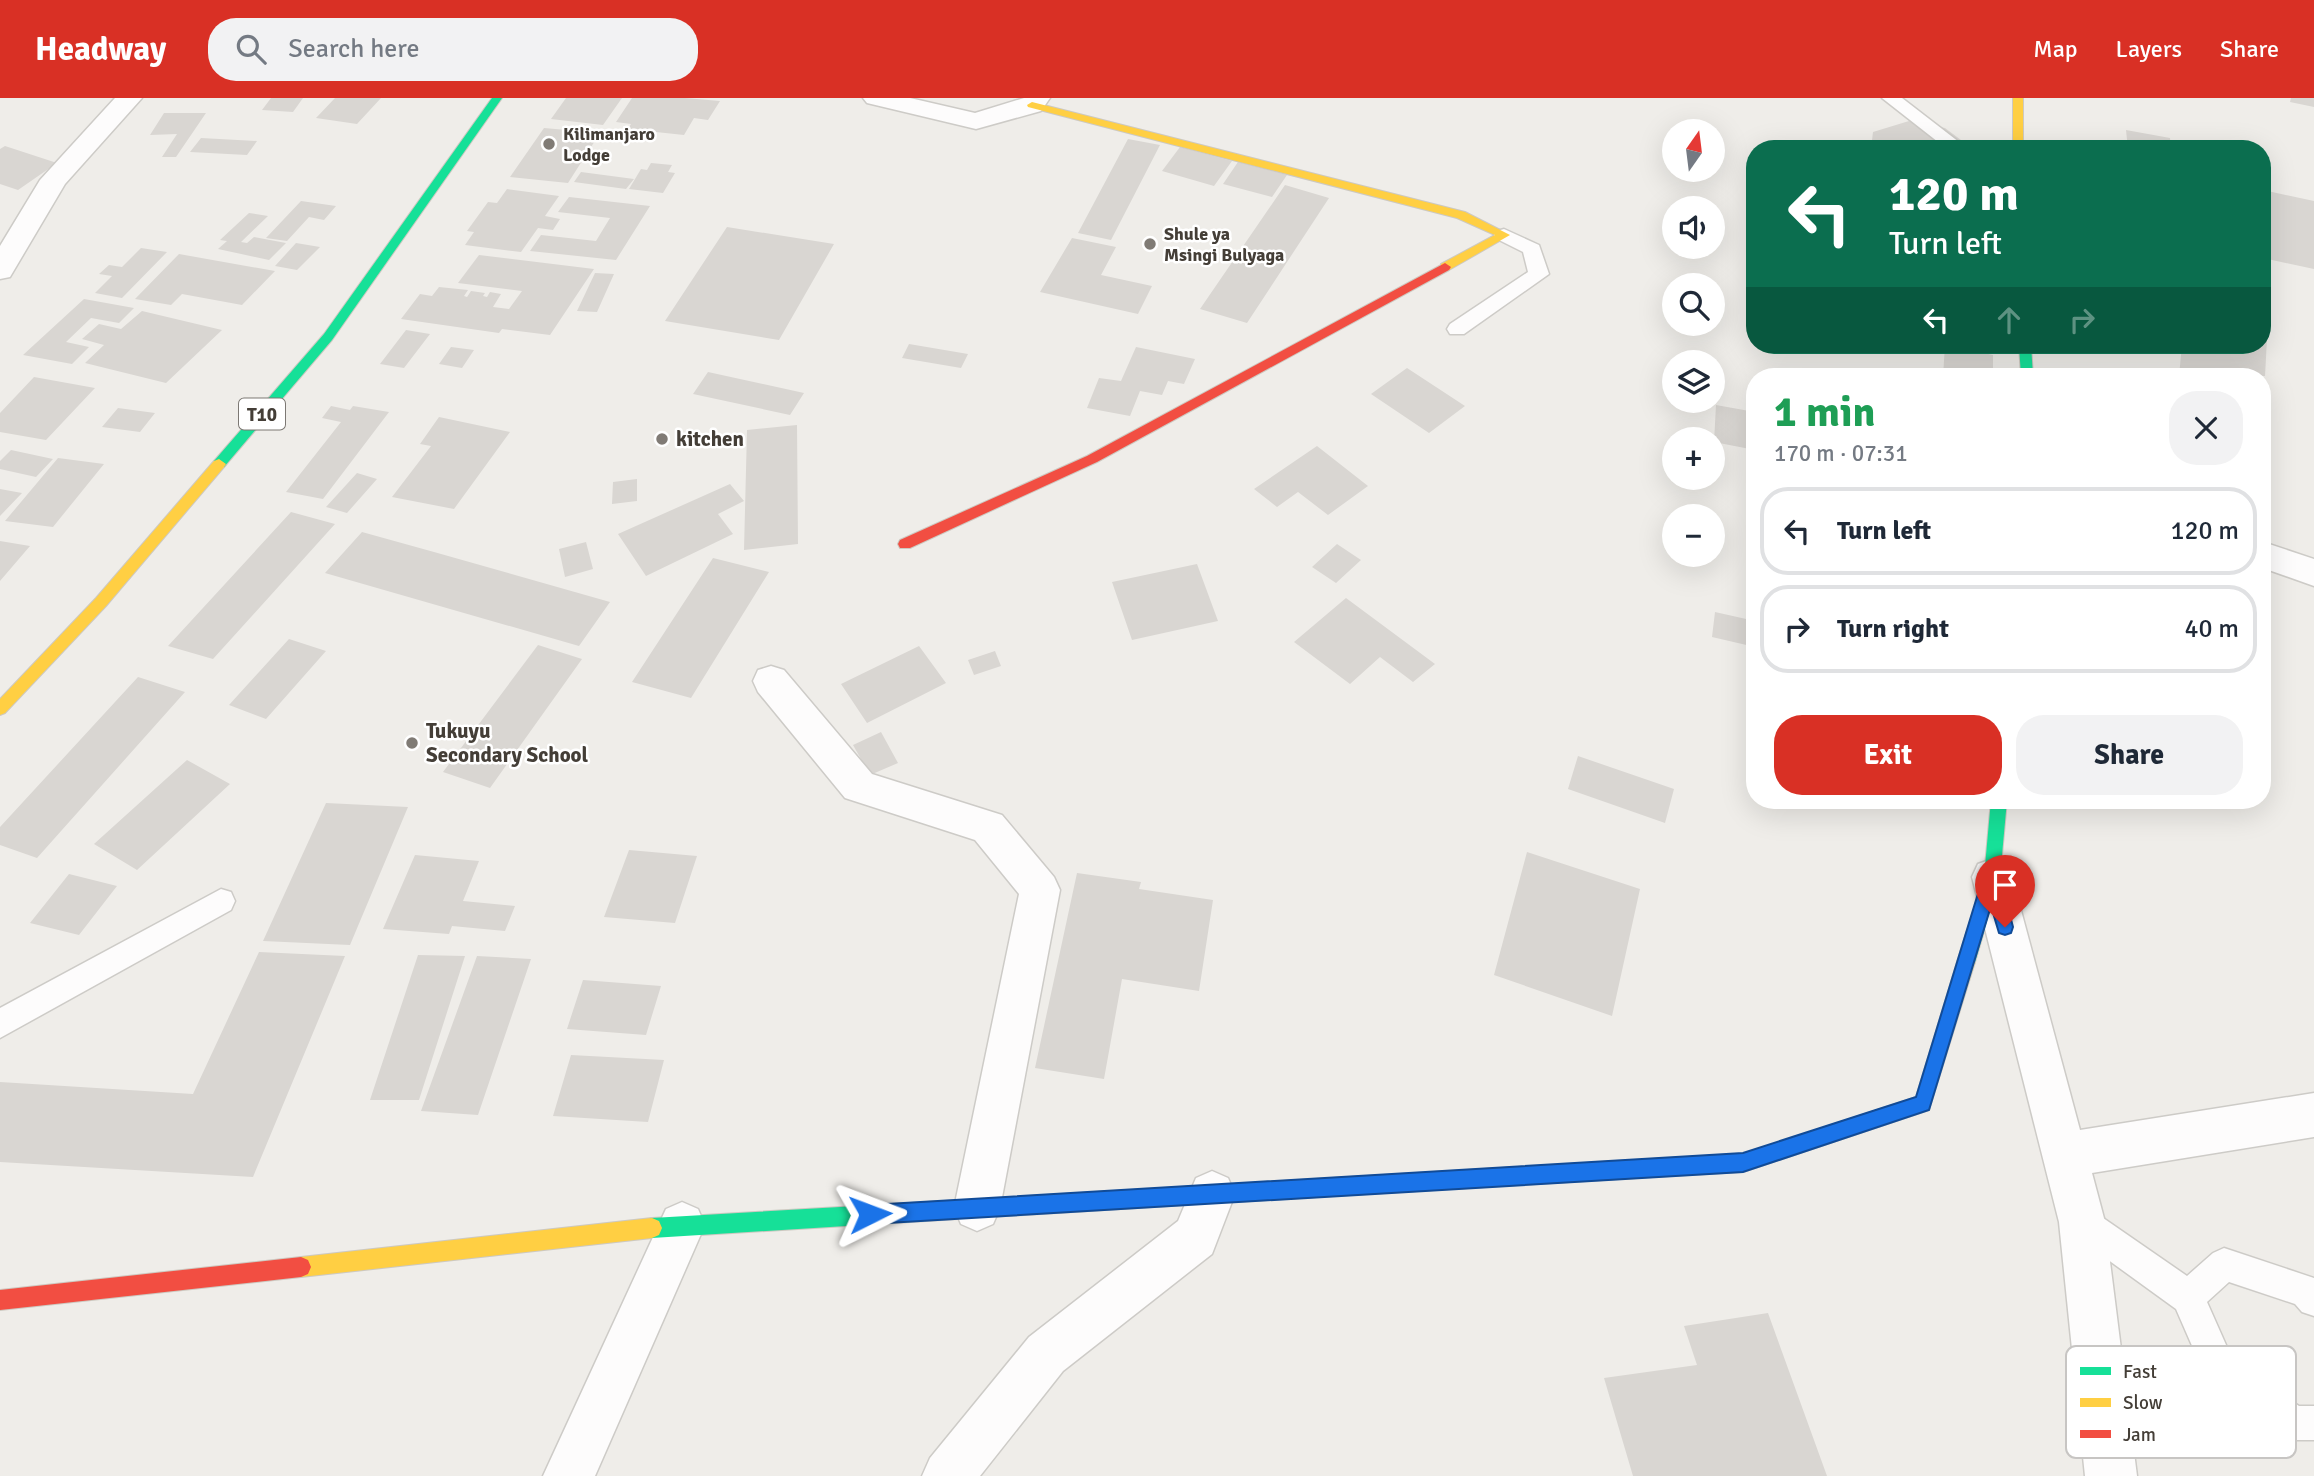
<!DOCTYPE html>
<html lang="en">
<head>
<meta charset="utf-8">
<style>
  :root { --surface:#fff; --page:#f2f2f3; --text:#1f2937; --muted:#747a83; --line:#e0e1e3; --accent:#d93025 }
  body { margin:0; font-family:Signika,sans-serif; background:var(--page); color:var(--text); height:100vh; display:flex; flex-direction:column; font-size:26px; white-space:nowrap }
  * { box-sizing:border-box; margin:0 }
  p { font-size:23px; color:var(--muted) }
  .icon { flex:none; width:38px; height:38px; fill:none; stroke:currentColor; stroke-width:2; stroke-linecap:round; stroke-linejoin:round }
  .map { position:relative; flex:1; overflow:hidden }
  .panel { position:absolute; left:1746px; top:270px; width:525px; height:441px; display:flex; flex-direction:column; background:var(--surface); border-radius:28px; box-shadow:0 7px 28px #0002 }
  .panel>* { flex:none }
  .banner { position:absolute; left:1746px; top:42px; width:525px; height:214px; border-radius:28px; box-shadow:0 7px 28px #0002; background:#0b6e4f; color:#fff; overflow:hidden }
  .needle { width:46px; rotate:14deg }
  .fabs { position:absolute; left:1662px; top:21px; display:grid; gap:14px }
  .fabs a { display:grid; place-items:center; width:63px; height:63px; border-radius:50%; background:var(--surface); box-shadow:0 7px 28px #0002; font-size:35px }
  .pin { position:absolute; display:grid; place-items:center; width:60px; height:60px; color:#fff; margin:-72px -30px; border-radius:50% 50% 50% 0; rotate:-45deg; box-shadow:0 0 7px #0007 }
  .pin .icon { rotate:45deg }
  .me { position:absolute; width:77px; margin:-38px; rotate:87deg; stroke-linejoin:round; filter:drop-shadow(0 0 5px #0008) }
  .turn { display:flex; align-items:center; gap:24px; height:147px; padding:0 28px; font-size:32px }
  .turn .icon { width:91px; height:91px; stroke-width:2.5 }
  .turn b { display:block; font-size:49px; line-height:60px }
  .lanes { display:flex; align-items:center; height:66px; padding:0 28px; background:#0003; justify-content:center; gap:35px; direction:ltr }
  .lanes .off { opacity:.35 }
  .round { display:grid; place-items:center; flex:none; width:74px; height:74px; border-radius:28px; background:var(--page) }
  .overview { display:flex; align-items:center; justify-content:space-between; height:119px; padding:0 28px }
  h1 { font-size:42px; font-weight:800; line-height:52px; color:#1e9e55 }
  .button { display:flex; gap:14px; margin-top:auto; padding:14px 28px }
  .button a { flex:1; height:80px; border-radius:28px; background:var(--accent); color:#fff; font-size:28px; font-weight:800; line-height:80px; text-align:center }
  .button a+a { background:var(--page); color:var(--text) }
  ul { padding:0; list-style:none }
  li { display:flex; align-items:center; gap:21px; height:88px; margin:0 14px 10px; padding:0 14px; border:4px solid var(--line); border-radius:28px }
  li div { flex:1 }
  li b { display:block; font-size:26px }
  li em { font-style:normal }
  header { display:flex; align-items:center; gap:42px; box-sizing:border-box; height:98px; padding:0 35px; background:var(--accent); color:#fff }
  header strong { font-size:33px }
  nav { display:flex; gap:38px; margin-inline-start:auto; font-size:24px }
  .search { width:490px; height:63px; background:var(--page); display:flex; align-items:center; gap:18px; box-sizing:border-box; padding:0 24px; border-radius:28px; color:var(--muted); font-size:26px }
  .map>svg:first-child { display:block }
</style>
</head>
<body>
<header>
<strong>Headway</strong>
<div class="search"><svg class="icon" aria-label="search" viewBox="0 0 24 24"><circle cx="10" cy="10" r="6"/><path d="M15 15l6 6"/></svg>Search here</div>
<nav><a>Map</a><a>Layers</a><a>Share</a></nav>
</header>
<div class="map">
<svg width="2314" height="1378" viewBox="0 0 2314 1378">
  <rect width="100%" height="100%" fill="#efede9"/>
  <!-- building -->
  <path fill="#d9d6d2" d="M271,0H303L293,14L262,12Z
    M335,0H381L357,26L316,20Z
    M566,0H622L603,27L551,21Z
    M632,0H685L720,3L708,22L694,20L684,37L628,31L631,26L616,24Z
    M2291,0H2314V9L2290,4Z
    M164,15H206L176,59H162L177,36L150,37Z
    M1909,23L1945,30L1973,51H1871L1873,34Z
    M544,30L600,35L568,85L510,79Z
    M2126,32L2170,40L2171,51H2128Z
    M201,40L257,43L247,57L190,54Z
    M1128,41L1160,47L1111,142L1078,135Z
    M5,48L57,65L18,92L0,86V51Z
    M1180,49L1232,63L1214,88L1162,73Z
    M1238,64L1287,77L1272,99L1223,86Z
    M651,65L672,67L668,74L675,75L663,95L629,91L641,71L647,72Z
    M581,74L634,81L626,91L574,84Z
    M1285,87L1329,100L1247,225L1200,211Z
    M507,91L559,98L545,118L560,121L553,132L538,130L521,154L465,147L474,134L467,133L488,104L497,105Z
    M2263,92L2314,103V171L2263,160Z
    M569,99L650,108L616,162L530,153L541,137L596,143L610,120L558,114Z
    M301,103L336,108L324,122L309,119L287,143L266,140Z
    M249,115L268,118L241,144L247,145L254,139L286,145L269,162L218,151L227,143L220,142Z
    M727,129L834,146L779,242L665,223Z
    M1072,140L1116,149L1101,177L1152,188L1138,216L1040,194Z
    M296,145L320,149L297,172L275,168Z
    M141,150L167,154L122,200L95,195L112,178L99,176L109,167L122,169Z
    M179,156L275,173L242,207L182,196L171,207L135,201Z
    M479,157L594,171L550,237L502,231L499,235L401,221L420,196L432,198L439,189L468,192L464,198L467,199L471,193L485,195L483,198L487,199L490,194L501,196L493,209L509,211L522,193L458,185Z
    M595,175L614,176L597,214L577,213Z
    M84,201L134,210L119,225L91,220L66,244L89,249L72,266L23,257Z
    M2263,202L2269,204L2265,278H2179L2182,247H2263Z
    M142,213L222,232L166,285L85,265L104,247L82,241L99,226L121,231Z
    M406,232L430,236L404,270L380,266Z
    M909,246L968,256L961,270L902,260Z
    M1945,247L1993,257V278H1943Z
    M451,249L474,252L462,270L439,266Z
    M1136,249L1195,261L1184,286L1168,283L1162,297L1140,293L1130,318L1087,310L1099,280L1121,283Z
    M1407,270L1465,308L1429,335L1371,296Z
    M708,274L804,295L790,317L693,296Z
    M34,279L95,290L46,342L0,334V315Z
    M1716,307L1755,314V352L1714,344Z
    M331,308L350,312L353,308L389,314L323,401L286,394L341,324L322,320Z
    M118,310L155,315L140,334L102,329Z
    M439,319L510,334L454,411L392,399L431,348L420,346Z
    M797,327L798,446L744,452L747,332Z
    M1317,348L1368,388L1328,417L1298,394L1277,409L1254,391Z
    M11,352L53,361L36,379L0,371V363Z
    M58,360L104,366L53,429L5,423Z
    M357,375L377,381L347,415L326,409Z
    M637,381V403L612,406L613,384Z
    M730,386L744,403L718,416L733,436L646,478L618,436Z
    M0,391L22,395L0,418Z
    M291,414L335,426L213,561L168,548Z
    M362,434L434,454L610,504L579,548L325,475Z
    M0,443L30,448L0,483Z
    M586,444L593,471L565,479L559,451Z
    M1337,446L1361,462L1336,485L1312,469Z
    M713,460L769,474L691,600L632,584Z
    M1197,466L1218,523L1132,542L1112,484Z
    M1346,500L1435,566L1413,584L1380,559L1350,586L1294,544Z
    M1715,514L1755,523V549L1712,539Z
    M289,541L326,553L266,621L229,607Z
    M538,547L582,561L490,690L443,674Z
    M919,548L946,585L867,625L841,586Z
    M995,553L1001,568L974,577L968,562Z
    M138,579L185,594L37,760L0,747V729Z
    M881,634L898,665L870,677L853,647Z
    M1578,658L1674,691L1665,725L1568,691Z
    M187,662L230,686L137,772L94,746Z
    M326,705L408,709L350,847L263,843Z
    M629,752L697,758L675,825L604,819Z
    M1527,754L1640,791L1612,918L1494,877Z
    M415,757L479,763L463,803L515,808L505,833L452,828L449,836L383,831Z
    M1077,775L1141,784L1139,791L1213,802L1199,893L1122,881L1104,981L1035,970Z
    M69,776L117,788L79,837L30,825Z
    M259,854L345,858L253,1079L0,1064V984L193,996Z
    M418,857L465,858L419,1002H370Z
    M477,858L531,861L478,1017L421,1013Z
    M583,882L661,888L646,937L567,931Z
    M571,957L664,962L648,1024L553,1018Z
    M1768,1215L1827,1378H1633L1604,1280L1697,1267L1684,1228Z"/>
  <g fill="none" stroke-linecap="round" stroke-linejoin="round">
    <defs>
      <path id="lane" d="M1882,0H1902L1968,51H1947Z
        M1504,131L1539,147L1549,176L1464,236H1450L1447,231L1450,226L1528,174L1523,154L1497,141L1494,137L1497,133Z
        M221,791L231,794L235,803L231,812L0,940V910Z
        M2082,1108L2093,1113L2187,1178L2213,1155L2224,1150L2314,1180V1218L2302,1214L2295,1206L2229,1184L2207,1204L2234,1265L2299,1308H2314V1342H2295L2283,1337L2210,1289L2176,1211L2071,1135L2066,1124L2071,1113Z"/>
      <path id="street" d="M115,0H142L65,86L10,179L0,181V148L40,82Z
        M863,0H910L975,15L1024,0H1050L1041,13L976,31L867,5Z
        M2263,444L2314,461V488L2263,470Z
        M771,568L784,572L872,676L1002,717L1054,779L1060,792L1000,1110L993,1126L977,1133L961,1126L954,1110L1019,796L975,742L845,700L758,594L753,583L758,572Z
        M1992,761L2006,766L2012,779L2080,1032L2314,995V1039L2092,1075L2105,1124L2137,1378H2085L2059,1124L1972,779L1978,766Z
        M1212,1073L1228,1080L1235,1096L1212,1156L1063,1273L980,1378H922L930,1360L1029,1239L1178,1123L1196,1080Z
        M682,1104L698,1111L705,1127L595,1378H543L666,1111Z"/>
      <path id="fast" d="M492,0H502L332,242L224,369H214V363L324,236Z
        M2019,247H2031L2033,278H2021Z
        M1991,702H2007L2000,779L1975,864L1972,870L1966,872L1960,870L1957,864L1984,779Z
        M1201,1088L1208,1090L1210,1097L1208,1104L1201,1106L652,1140L645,1137L642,1130L645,1123L652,1120Z"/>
      <path id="slow" d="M2013,0H2023V51H2013Z
        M1032,4L1465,114L1510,137L1449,172H1441V166L1495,137L1457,120L1028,9L1027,7Z
        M219,361L226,366L224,369L106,508L5,615L0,617V601L96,500L214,363Z
        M1966,856L1972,858L1975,864L1929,1012L1743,1074L1669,1078L1662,1076L1660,1069L1662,1062L1669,1060L1743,1056L1916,999L1957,864L1960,858Z
        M652,1120L659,1123L662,1130L659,1137L652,1140L301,1179L294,1176L291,1169L294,1162L301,1159Z"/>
      <path id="jam" d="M1445,165L1451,169L1449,172L1097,364L910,450H900L898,446L900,442L1087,358Z
        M1669,1060L1676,1062L1678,1069L1676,1076L1669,1078L1201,1106L1194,1104L1192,1097L1194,1090L1201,1088Z
        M301,1159L308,1162L311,1169L308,1176L301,1179L0,1212V1192Z"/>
    </defs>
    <!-- lane casing -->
    <use href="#lane" stroke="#cdcbc7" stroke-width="3"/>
    <!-- street casing -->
    <use href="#street" stroke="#cdcbc7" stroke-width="3"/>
    <!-- fast casing -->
    <use href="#fast" stroke="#cdc9c1" stroke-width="2"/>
    <!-- slow casing -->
    <use href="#slow" stroke="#cdc9c1" stroke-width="2"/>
    <!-- jam casing -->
    <use href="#jam" stroke="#cdc9c1" stroke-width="2"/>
    <!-- lane -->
    <use href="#lane" fill="#fdfcfc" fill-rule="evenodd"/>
    <!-- street -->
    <use href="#street" fill="#fdfcfc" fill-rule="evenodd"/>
    <!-- fast -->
    <use href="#fast" fill="#16e098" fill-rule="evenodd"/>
    <!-- slow -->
    <use href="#slow" fill="#ffcf43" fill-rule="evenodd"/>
    <!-- jam -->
    <use href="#jam" fill="#f24e42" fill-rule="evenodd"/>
  </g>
  <!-- route -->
  <path fill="#1a73e8" stroke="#114b97" stroke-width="2" d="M1992,771L1997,773L2000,779L2013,829L2011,835L2005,837L1999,835L1991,808L1929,1012L1743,1074L870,1126L863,1123L860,1116L863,1109L870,1107L1743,1055L1916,999L1983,779L1986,773Z"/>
  <!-- markers -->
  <g fill="#807b75" stroke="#fff" stroke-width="2.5">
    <circle cx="549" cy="46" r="7"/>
    <circle cx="1150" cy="146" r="7"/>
    <circle cx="662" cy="341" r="7"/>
    <circle cx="412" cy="645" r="7"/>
  </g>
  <g text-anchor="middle" stroke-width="5" stroke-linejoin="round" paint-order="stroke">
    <!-- far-poi labels -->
    <g font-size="18" font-weight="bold" fill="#443e37" stroke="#fff" text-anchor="start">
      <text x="563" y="42">Kilimanjaro<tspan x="563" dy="21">Lodge</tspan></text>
      <text x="1164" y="142">Shule ya<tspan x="1164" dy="21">Msingi Bulyaga</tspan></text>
    </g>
    <!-- shield labels -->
    <rect fill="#fff" stroke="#7c7873" stroke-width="2" x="239" y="300.5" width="46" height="31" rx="5"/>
    <g font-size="19" font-weight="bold" fill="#443e37">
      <text x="262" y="323">T10</text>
    </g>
    <!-- poi labels -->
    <g font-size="21" font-weight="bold" fill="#443e37" stroke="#fff" text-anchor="start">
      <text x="676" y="348">kitchen</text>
      <text x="426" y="640">Tukuyu<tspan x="426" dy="24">Secondary School</tspan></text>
    </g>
  </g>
  <!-- legend -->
  <rect x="2066" y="1248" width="230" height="112" rx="10" fill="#fff" stroke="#c7c5c3" stroke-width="2"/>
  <rect x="2080" y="1269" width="31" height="8" fill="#16e098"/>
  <rect x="2080" y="1300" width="31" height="9" fill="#ffcf43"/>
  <rect x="2080" y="1332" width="31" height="8" fill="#f24e42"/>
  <g font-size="19" fill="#443e37">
    <text x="2123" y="1280">Fast</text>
    <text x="2123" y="1311">Slow</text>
    <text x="2123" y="1343">Jam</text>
  </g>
</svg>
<div class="fabs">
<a><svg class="needle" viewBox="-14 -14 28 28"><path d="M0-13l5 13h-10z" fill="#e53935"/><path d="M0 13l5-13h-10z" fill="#747a83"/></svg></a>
<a><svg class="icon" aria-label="sound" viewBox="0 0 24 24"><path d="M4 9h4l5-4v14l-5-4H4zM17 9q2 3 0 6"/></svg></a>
<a><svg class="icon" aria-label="search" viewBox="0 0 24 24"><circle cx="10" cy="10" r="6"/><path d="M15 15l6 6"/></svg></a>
<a><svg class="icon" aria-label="layers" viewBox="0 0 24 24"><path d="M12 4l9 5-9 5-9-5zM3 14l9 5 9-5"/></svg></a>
<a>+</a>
<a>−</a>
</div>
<div class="pin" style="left:2005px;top:829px;background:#d93025"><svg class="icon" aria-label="arrive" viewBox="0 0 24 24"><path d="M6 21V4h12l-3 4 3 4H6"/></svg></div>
<svg class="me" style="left:870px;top:1116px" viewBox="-20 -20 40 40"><path d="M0-17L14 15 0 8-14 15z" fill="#1a73e8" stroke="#fff" stroke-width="4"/></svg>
<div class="banner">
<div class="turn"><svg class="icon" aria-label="left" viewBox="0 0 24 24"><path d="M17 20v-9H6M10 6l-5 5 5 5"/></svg><div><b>120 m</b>Turn left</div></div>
<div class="lanes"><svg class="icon" aria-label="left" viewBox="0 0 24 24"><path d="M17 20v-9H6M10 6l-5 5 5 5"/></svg><svg class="icon off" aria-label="ahead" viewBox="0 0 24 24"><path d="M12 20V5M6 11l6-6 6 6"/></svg><svg class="icon off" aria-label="right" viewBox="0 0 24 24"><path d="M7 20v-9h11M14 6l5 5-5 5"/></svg></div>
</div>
<section class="panel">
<div class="overview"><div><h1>1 min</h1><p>170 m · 07:31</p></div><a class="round"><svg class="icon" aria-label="close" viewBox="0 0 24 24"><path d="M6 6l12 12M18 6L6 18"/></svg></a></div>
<ul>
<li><svg class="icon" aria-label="left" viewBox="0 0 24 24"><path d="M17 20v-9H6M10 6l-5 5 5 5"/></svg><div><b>Turn left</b></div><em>120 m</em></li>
<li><svg class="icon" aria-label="right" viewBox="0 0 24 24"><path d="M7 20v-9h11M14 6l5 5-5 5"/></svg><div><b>Turn right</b></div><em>40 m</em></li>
</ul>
<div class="button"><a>Exit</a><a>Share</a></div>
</section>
</div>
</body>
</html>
